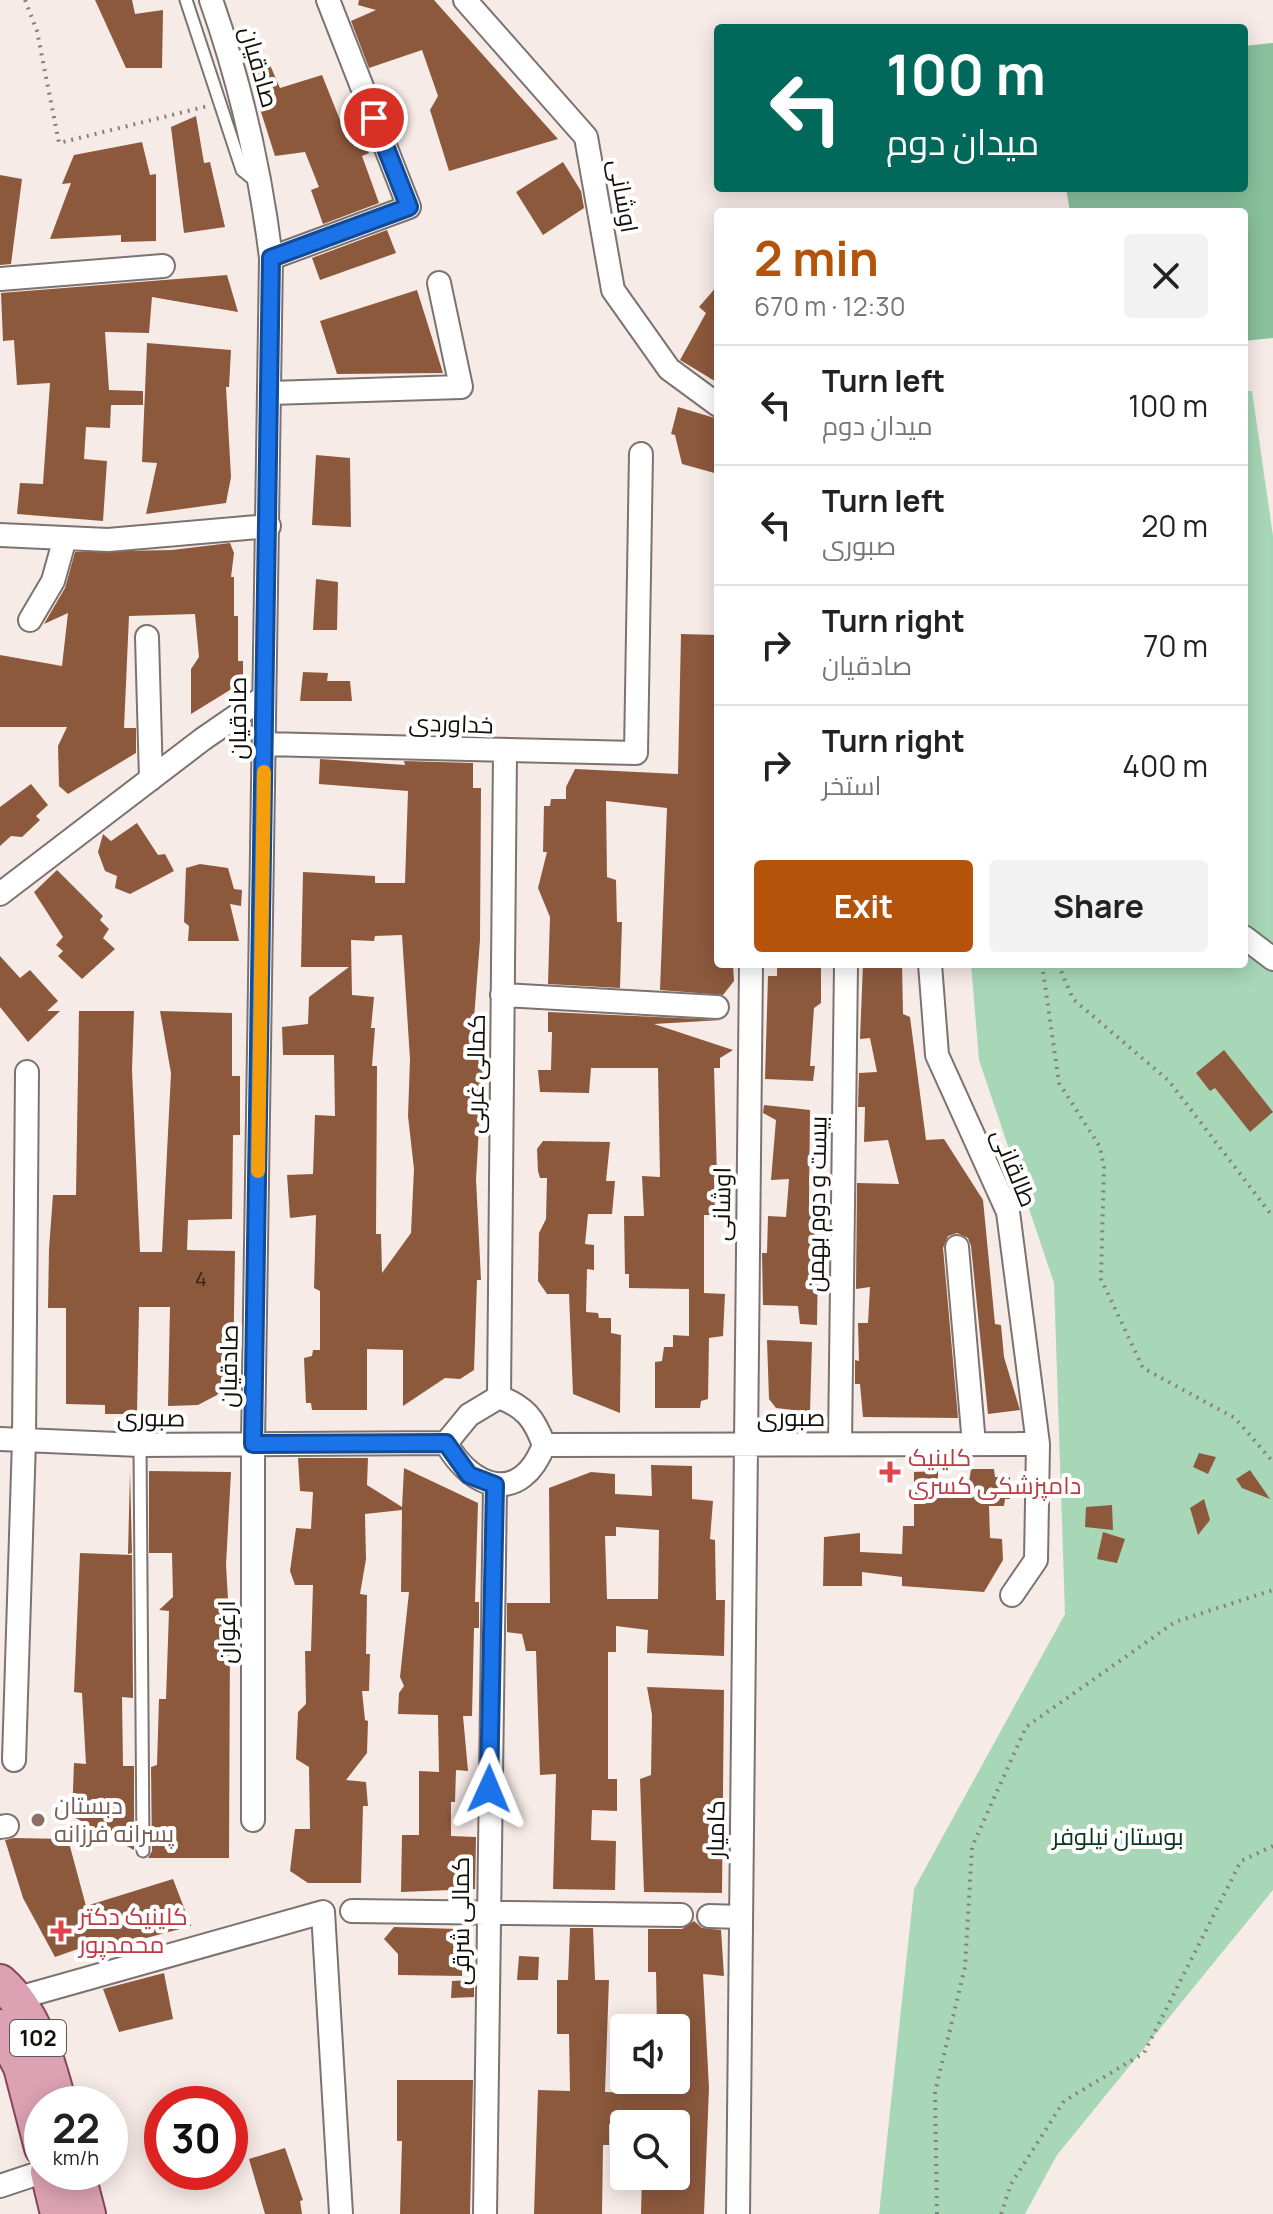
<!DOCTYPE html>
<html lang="en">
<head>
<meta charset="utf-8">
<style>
  :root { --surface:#fff; --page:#f2f2f2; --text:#222; --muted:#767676; --line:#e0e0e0; --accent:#b45309 }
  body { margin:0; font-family:Manrope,Cairo,sans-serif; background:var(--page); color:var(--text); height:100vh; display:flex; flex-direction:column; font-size:30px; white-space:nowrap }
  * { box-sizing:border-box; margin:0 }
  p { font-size:26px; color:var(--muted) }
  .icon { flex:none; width:44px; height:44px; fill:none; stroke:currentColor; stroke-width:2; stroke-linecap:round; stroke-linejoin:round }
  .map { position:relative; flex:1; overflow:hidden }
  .drawer { position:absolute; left:714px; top:208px; width:534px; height:760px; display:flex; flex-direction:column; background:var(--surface); border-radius:8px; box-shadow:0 4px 20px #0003 }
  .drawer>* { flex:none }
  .hud { position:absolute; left:714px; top:24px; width:534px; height:168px; border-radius:8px; box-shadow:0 4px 20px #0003; background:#00695c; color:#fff; overflow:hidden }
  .fabs { position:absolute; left:610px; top:2014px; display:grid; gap:16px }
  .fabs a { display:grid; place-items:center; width:80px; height:80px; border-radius:8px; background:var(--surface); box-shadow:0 4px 20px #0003; font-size:40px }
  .speed { position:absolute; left:24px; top:2086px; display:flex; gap:16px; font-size:40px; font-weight:700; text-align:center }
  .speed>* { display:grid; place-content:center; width:104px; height:104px; border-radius:50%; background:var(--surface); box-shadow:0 4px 20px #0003; line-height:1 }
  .speed small { font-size:20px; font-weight:400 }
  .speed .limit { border:12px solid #d22; background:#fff; color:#111 }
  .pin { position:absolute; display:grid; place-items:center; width:68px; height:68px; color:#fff; margin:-34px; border:4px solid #fff; border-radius:50%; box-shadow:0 2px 8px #0007 }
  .me { position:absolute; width:88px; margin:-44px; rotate:1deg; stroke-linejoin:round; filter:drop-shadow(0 0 6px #0008) }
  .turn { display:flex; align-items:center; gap:28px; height:168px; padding:0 40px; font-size:36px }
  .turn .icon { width:104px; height:104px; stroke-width:2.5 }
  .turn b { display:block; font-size:56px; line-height:68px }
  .round { display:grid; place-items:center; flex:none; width:84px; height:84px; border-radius:8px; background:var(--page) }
  .headline { display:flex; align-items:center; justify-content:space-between; height:136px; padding:0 40px }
  h1 { font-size:48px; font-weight:700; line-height:60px; color:var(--accent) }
  .action { display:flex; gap:16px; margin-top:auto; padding:16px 40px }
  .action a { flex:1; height:92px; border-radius:8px; background:var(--accent); color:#fff; font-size:32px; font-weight:700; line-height:92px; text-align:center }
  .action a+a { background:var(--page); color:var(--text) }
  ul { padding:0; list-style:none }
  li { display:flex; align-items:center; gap:24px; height:120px; padding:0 40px; border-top:2px solid var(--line) }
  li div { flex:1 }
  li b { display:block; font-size:30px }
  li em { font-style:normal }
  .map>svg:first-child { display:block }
</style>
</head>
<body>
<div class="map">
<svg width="1273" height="2214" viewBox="0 0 1273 2214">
  <rect width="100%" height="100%" fill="#f7ebe7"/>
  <!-- green -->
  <path fill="#a7d7b7" d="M1244,391H1252L1273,536V1890L1057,2155L1025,2214H879L914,1889L1065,1614L1054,1283L979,1060L971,964H1244Z"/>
  <!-- forest -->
  <path fill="#89c19c" d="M1273,43V338L1244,341V212H1070L1066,188H1244V46Z"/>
  <!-- building -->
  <path fill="#8c593d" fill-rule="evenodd" d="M95,0H132L135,14L163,10L162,68H126Z
    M359,0H434L558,139L449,171L430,110L438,96L422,50L369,68L351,21L376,10L358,5Z
    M267,58L280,88L322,75L346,135L360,129L369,153L362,156L379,203L323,224L311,190L319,187L305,152L275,156L246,65Z
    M196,116L204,163L210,162L225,227L184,233L171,127Z
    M142,142L150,175L156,174V241L121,242V235L50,239L71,183L62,184L74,155Z
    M563,162L581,191L584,208L543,235L516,192Z
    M0,175L22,179L11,264L0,265Z
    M387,230L396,253L320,280L312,258Z
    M227,275L238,312L152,297L149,333L105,332L109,390L143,391V405H111L110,428L86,427L84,459L107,461L103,521L17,514L20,483L43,484L50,383L17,385L14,340L3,341L1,293Z
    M718,285V383L680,360L706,313L699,307Z
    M417,290L443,373L337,374L320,321Z
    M147,343L231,350L229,387H226L231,477L226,503L146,514L157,463L142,462Z
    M678,407L718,419V474L682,464L675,435L671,434Z
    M316,455L350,458L351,527L312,525Z
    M230,543L234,553L231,577H234V616H238V661H243V682L191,714V669L199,657L195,614L129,616L124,728H136V753L68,794L59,786L58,746L67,727H0V655L62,666L68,613L44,624L65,588L75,552L172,550Z
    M316,579L338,582L337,630H313Z
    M681,634L718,635V964H733L734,981L723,995L660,990L667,808L606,801L607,877L616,880L617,922H622L620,988L548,984L550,917L538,888L547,852H543L544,806H550L551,799H566V787L575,769L678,774Z
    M303,672L328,673L327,681H350L352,701H300Z
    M320,759L405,765L404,761L473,763V788H481L480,940L471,1058H483L476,1179L481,1280H477L474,1370L460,1379L445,1378L403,1406V1350L367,1349V1410H312L311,1403H306L304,1358L312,1356L313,1350H320V1291L314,1288L316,1215L290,1218L287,1175L313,1174L315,1115L335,1116L334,1055H283L282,1027L308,1024L309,997L349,967H301L303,872L375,876V883H405L408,791L319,784ZM402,935L410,1059L408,1116L414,1169L411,1233L382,1273L381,1234H376L377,1066H372L375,1028H371L374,997L352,995L351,940L374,941L375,936Z
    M31,784L48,805L36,816L40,820L22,837L11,836L0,846V807Z
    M137,823L158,855L165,854L174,871L130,894L115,888L117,876L105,871L98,852L103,834L111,841Z
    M200,864L228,868L234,889L242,890L241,906L230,904L239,941H188L189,926L184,922L186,868Z
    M57,870L103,916L100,920L109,929L103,938L115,949L82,979L58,956L63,951L56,945L63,937L34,892Z
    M0,956L20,978L30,970L58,1001L47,1011H60L28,1042L0,1007Z
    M777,964H821V1003L814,1008L810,1066H815L813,1081L765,1079L768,976H777Z
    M863,964H902L903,1014L910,1017L926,1140L944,1139L983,1200L995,1324L1001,1325L1004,1357L1020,1410L988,1414L971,1246L968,1238L957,1233L948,1236L943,1248L958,1418L863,1417L860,1384H855V1360L859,1361L858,1323H868L870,1287L856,1289L857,1183L899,1184L888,1140L864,1142L865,1107H858L859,1073L877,1072L870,1038L860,1039Z
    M79,1011H134L132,1070L140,1252H162L171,1073L160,1011L232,1013V1076H240V1135H233L232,1219L188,1220L187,1250L235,1251L233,1375L217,1395L198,1405L168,1406L170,1307H139L137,1414H105V1405L66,1404V1308H48L49,1249L53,1195H76Z
    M548,1012L722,1020L654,1024L733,1050L720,1058V1068H714L717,1177H714L715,1215H704V1293L725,1294L723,1336L709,1338L708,1399L701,1401L700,1408H655V1362L662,1361L664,1347H673V1335L689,1336V1289L629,1288V1274H625L624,1216H644L642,1176L660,1177L658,1068H591L589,1093L540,1092L538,1070H551L552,1032H548Z
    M1224,1050L1273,1112L1250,1132L1215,1088L1210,1091L1196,1073Z
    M764,1105L810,1110L809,1199L817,1200L813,1257H818L817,1325L800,1324L798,1306L763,1305L762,1253H767L768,1216L786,1217L789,1179L771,1180L776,1120L763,1113Z
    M543,1141L610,1142L606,1181H615L612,1214H588L585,1244L594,1245V1270L587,1269L586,1312L598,1313L599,1318H611V1333L621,1335L620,1413L573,1394L569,1294H547L538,1281L539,1233L546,1219L547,1178H540L538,1171L537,1149Z
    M767,1340L812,1342L810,1412L776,1408L769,1399Z
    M1199,1453L1216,1457L1208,1474L1193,1467Z
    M298,1458H368L367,1485L402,1507L404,1468L478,1503L475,1602H479V1628H474L472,1716H463L468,1771L456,1770L455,1802H451V1836L476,1837L475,1889L401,1892L402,1835H419V1771L439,1772L438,1715L398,1714L399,1693L404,1686L400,1677L409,1592H401L402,1510L365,1514L366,1559L360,1594L367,1595L366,1654H370L369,1691H362L365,1720L368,1721L367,1753L346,1780L366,1782L368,1806H363L361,1883H308L290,1871L295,1829H310L309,1767L296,1759L298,1712L306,1704L305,1651H311L313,1585H295L290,1571L296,1528L311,1529L313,1492L300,1491Z
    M651,1465L692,1466V1499L713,1501L710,1539L715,1540L716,1600H725L724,1656L647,1653L648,1630L616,1626V1652H608V1779H617V1811L592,1810L591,1840L616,1841L615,1890L553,1889L556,1774L540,1775L536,1651H526L522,1634L507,1632V1603H550L549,1488L591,1472L615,1474V1494L652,1496ZM616,1527L659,1530L658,1599H607L605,1536H616Z
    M971,1469H994L995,1477H1010V1499H1005L1004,1506H989L990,1538L1002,1539L1003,1560L984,1592L902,1586V1577L862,1572V1586H823L824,1537L860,1533V1552L902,1554L903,1526H914V1472L938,1471V1482H969Z
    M1250,1470L1270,1499L1242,1488L1236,1479Z
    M130,1471L132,1553L128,1554Z
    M149,1471L231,1472L226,1565L230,1633L229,1858H148L152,1851L151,1767L157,1765L159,1699H166L169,1611L159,1610L173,1597L172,1553H149Z
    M1204,1499L1210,1520L1198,1535L1190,1508Z
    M1112,1505L1113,1530L1085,1527L1086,1507Z
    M1103,1532L1125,1539L1117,1563L1097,1559Z
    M80,1553L132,1555L133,1698L122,1697L123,1766H134V1850L72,1816L74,1763L86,1764L82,1693L74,1692Z
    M647,1687L724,1690L722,1893L644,1892L640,1779L651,1775L652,1715Z
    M14,1838L68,1839L86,1906L173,1879L191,1926L105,1949L101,1941L55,1957L23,1898L5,1840Z
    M694,1921L702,1928L721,1930L724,1976L703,1974L709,2088L704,2214H641L642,2176H676V2124H609V2145H603L602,2214H534L538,2090L570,2091L569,2034H557V1980H568L570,1928H593L595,1980H609L605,2092L636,2093V2086L661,2087V2080H676V2028H657L656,1972H648V1929H682Z
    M394,1927L458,1929L457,1952H462V1976L398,1975V1954L384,1939Z
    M519,1956L539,1957L538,1980H517Z
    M164,1973L173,2019L119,2032L103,1989Z
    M474,1980V1997L451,1998L452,1981Z
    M397,2080H473L470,2214H400L402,2141H397Z
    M285,2148L303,2200L300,2201L302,2214H265L249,2159Z"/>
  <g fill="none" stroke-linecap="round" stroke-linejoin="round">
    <defs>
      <path id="service" d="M186,0L242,170L258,183
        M140,1445L143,1851"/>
      <path id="minor" d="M211,0C241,85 260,168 271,258L253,1444V1820
        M465,0L586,137L613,290L669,369L718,405
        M271,258L409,207L328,0
        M0,279L163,266
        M270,393L461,387L439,283
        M0,535L108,540L269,526
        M30,620L53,581L65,538
        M147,637L151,779
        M264,744L636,753L641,454
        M0,894L203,739L264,697
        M1244,937L1273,959
        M930,964L937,1055L1008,1212L1038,1444L1036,1560L1012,1595
        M502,995L717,1007
        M957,1247L974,1444
        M499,1397L505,752
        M499,1397C525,1407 534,1418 544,1445C521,1504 473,1491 446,1443L469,1415Z
        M0,1439L140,1445L446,1443
        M840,1444L846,964
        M544,1445L1038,1444
        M14,1760L24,1440L27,1072
        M0,1827L7,1826
        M352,1911L681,1915
        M709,1916L741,1917
        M18,1998L323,1912L341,2214
        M0,2186L42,2172
        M485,2214L495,1485
        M738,2214L751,964"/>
      <path id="primary" d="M0,1982C35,2013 47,2059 59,2104
        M0,2027L21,2067L42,2148
        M48,2172L58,2214
        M77,2172L88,2214"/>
    </defs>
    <!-- service casing -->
    <use href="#service" stroke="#7c726f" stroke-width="15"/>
    <!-- minor casing -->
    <use href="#minor" stroke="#7c726f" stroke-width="26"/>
    <!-- primary casing -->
    <use href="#primary" stroke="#864658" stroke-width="38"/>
    <!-- path -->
    <path stroke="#877f7c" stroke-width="4" stroke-dasharray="2 6" stroke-linecap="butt" d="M25,0L37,31L59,143L208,106
      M1042,964L1059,1083L1100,1147L1104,1168L1101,1279L1143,1368L1235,1418L1273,1462
      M1058,964L1073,999L1169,1081L1273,1217
      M937,2214L935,2092L965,1967L972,1847L1026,1727L1175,1622L1273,1590
      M1001,2214L1011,2184L1064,2101L1144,2053L1241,1861L1273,1846"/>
    <!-- service -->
    <use href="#service" stroke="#fff" stroke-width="11"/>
    <!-- minor -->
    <use href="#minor" stroke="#fff" stroke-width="22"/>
    <!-- primary -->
    <use href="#primary" stroke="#dca2b3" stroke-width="34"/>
  </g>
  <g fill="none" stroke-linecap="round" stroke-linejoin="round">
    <defs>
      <path id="route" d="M374,118L409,207L271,258L253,1444L446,1443L469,1475L495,1485L489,1789"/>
    </defs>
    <!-- route casing -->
    <use href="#route" stroke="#114b97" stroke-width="20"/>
    <!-- route -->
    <use href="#route" stroke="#1a73e8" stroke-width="14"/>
    <!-- slow -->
    <path stroke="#f59e0b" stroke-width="14" d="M258,1171L264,772"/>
  </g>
  <!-- markers -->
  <g fill="#e0444e" stroke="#fff" stroke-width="3">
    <path d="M886 1460h8v8h8v8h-8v8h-8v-8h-8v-8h8z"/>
    <path d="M57 1919h8v8h8v8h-8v8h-8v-8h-8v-8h8z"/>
  </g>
  <circle fill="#8d6e63" stroke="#fff" stroke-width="3" cx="38" cy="1820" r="8"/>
  <g text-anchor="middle" stroke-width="8" stroke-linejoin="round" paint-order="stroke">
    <!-- number labels -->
    <g font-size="20" fill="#312219">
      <text x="201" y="1286">4</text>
    </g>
    <!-- shield labels -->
    <rect fill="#fff" stroke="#5a5756" stroke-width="2" x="10" y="2020" width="56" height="36" rx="6"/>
    <g font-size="22" font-weight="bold" fill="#130f0d">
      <text x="38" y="2046">102</text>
    </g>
    <!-- street labels -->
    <g font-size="24" fill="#130f0d" stroke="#fff">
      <text transform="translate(259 67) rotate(74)" y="8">صادقیان</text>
      <text transform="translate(623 196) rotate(80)" y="8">اوشانی</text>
      <text transform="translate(238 718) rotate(-90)" y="8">صادقیان</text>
      <text transform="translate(451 724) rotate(2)" y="8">خداوردی</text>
      <text transform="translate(476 1074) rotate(-89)" y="8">کمالی غربی</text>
      <text transform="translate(1014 1168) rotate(68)" y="8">طالقانی</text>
      <text transform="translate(722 1204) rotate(-89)" y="8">اوشانی</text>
      <text transform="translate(817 1204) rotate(-89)" y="8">بیست و دوم بهمن</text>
      <text transform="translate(229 1366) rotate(-89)" y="8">صادقیان</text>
      <text transform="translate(151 1418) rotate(1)" y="8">صبوری</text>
      <text x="791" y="1426">صبوری</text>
      <text transform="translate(227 1632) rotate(-90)" y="8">ارغوان</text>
      <text transform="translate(716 1829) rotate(-89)" y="8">کامیار</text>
      <text transform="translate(461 1921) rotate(-90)" y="8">کمالی شرقی</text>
    </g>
    <!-- health labels -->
    <g font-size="24" fill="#be3a42" stroke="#fff" text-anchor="start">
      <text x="908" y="1466">کلینیک<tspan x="908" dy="28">دامپزشکی کسری</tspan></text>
      <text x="79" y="1925">کلینیک دکتر<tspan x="79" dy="28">محمدپور</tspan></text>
    </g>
    <!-- education labels -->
    <g font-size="24" fill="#785e54" stroke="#fff" text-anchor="start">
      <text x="54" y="1814">دبستان<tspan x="54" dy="28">پسرانه فرزانه</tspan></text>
    </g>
    <!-- park labels -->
    <g font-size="24" fill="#08361e" stroke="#fff">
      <text x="1118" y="1845">بوستان نیلوفر</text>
    </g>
  </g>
</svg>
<div class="fabs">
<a><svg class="icon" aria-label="sound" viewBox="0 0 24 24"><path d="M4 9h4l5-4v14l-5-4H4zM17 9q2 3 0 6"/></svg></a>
<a><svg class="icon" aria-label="search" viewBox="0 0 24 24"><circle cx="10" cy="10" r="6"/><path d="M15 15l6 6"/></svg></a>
</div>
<div class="speed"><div>22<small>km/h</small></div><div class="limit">30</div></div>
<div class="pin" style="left:374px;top:118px;background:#d93025"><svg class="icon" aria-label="arrive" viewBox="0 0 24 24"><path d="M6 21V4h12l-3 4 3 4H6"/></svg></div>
<svg class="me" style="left:489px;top:1789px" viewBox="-20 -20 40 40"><path d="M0-17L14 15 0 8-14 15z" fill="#1a73e8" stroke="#fff" stroke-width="4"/></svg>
<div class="hud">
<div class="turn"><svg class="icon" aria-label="left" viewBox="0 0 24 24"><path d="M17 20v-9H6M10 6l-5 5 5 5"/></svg><div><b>100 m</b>میدان دوم</div></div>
</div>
<section class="drawer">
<div class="headline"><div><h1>2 min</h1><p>670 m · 12:30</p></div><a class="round"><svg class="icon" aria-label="close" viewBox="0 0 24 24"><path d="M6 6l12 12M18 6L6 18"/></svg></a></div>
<ul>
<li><svg class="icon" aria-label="left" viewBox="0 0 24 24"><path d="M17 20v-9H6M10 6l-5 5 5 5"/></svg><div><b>Turn left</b><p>میدان دوم</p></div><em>100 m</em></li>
<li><svg class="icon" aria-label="left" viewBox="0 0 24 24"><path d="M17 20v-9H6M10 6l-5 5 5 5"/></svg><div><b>Turn left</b><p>صبوری</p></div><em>20 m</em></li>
<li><svg class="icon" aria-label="right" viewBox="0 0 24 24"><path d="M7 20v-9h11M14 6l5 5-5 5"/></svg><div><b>Turn right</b><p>صادقیان</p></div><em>70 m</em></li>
<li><svg class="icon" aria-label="right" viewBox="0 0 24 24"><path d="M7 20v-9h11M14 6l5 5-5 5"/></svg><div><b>Turn right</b><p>استخر</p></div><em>400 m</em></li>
</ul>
<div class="action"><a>Exit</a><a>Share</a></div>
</section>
</div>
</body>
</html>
